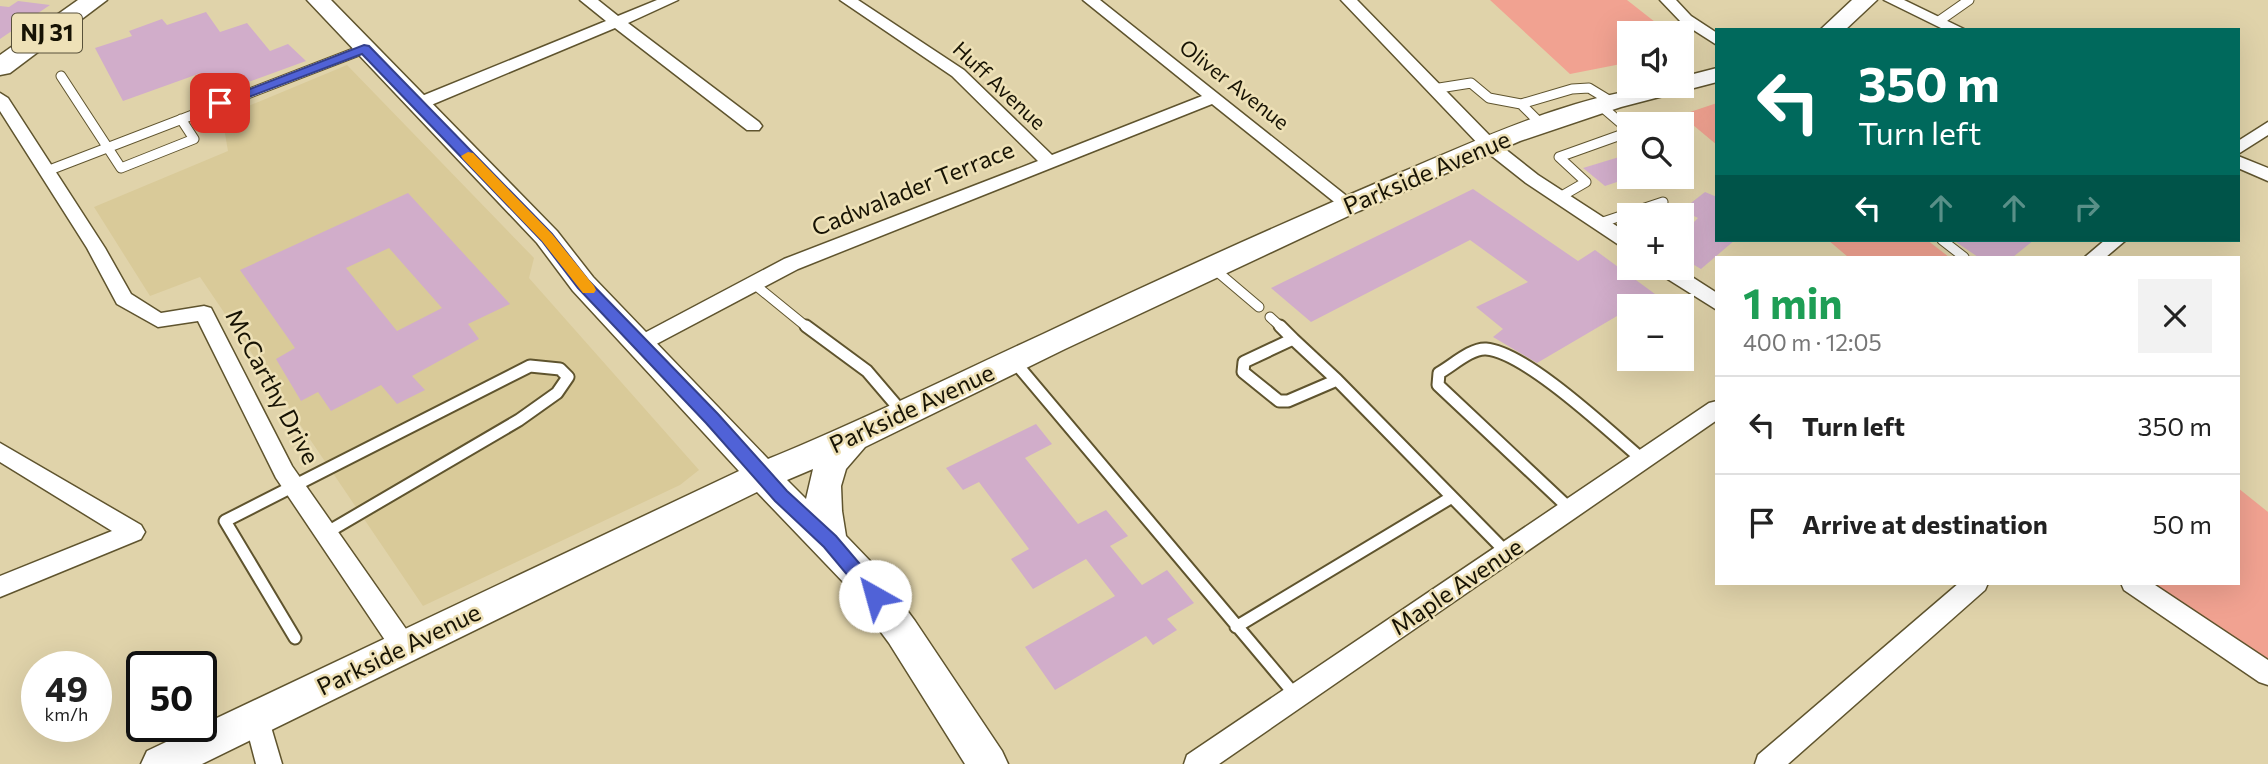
<!DOCTYPE html>
<html lang="en">
<head>
<meta charset="utf-8">
<style>
  :root { --surface:#fff; --page:#f2f2f2; --text:#222; --muted:#767676; --line:#e0e0e0 }
  body { margin:0; font-family:Commissioner,sans-serif; background:var(--page); color:var(--text); height:100vh; display:flex; flex-direction:column; font-size:26px; white-space:nowrap }
  * { box-sizing:border-box; margin:0 }
  p { font-size:23px; color:var(--muted) }
  .icon { flex:none; width:38px; height:38px; fill:none; stroke:currentColor; stroke-width:2; stroke-linecap:round; stroke-linejoin:round }
  .map { position:relative; flex:1; overflow:hidden }
  .sheet { position:absolute; left:1715px; top:256px; width:525px; height:329px; display:flex; flex-direction:column; background:var(--surface); border-radius:0px; box-shadow:0 7px 28px #0002 }
  .sheet>* { flex:none }
  .banner { position:absolute; left:1715px; top:28px; width:525px; height:214px; border-radius:0px; box-shadow:0 7px 28px #0002; background:#00695c; color:#fff; overflow:hidden }
  .controls { position:absolute; left:1617px; top:21px; display:grid; gap:14px }
  .controls a { display:grid; place-items:center; width:77px; height:77px; border-radius:0px; background:var(--surface); box-shadow:0 7px 28px #0002; font-size:35px }
  .speed { position:absolute; left:21px; top:651px; display:flex; gap:14px; font-size:35px; font-weight:700; text-align:center }
  .speed>* { display:grid; place-content:center; width:91px; height:91px; border-radius:50%; background:var(--surface); box-shadow:0 7px 28px #0002; line-height:1 }
  .speed small { font-size:18px; font-weight:400 }
  .speed .limit { border:4px solid #111; border-radius:10px; background:#fff; color:#111 }
  .pin { position:absolute; display:grid; place-items:center; width:60px; height:60px; color:#fff; margin:-30px; border-radius:14px; box-shadow:0 4px 10px #0006 }
  .me { position:absolute; width:77px; margin:-38px; rotate:322deg; stroke-linejoin:round; filter:drop-shadow(0 0 5px #0008) }
  .turn { display:flex; align-items:center; gap:24px; height:147px; padding:0 28px; font-size:32px }
  .turn .icon { width:91px; height:91px; stroke-width:2.5 }
  .turn b { display:block; font-size:49px; line-height:60px }
  .lanes { display:flex; align-items:center; height:66px; padding:0 28px; background:#0003; justify-content:center; gap:35px; direction:ltr }
  .lanes .off { opacity:.35 }
  .round { display:grid; place-items:center; flex:none; width:74px; height:74px; border-radius:0px; background:var(--page) }
  .overview { display:flex; align-items:center; justify-content:space-between; height:119px; padding:0 28px }
  h1 { font-size:42px; font-weight:700; line-height:52px; color:#1e9e55 }
  ul { padding:0; list-style:none }
  li { display:flex; align-items:center; gap:21px; height:98px; padding:0 28px; border-top:2px solid var(--line) }
  li div { flex:1 }
  li b { display:block; font-size:26px }
  li em { font-style:normal }
  .map>svg:first-child { display:block }
</style>
</head>
<body>
<div class="map">
<svg width="2268" height="764" viewBox="0 0 2268 764">
  <rect width="100%" height="100%" fill="#e0d3aa"/>
  <!-- built -->
  <path fill="#d9ca99" d="M347,65L534,258L529,278L699,470L680,485L423,606L200,277L150,296L94,207L228,151L222,117Z"/>
  <!-- green -->
  <path fill="#f1a291" d="M1490,0H1627L1669,33H1629V71L1621,64L1570,74Z
    M1717,103V145L1681,115Z
    M1828,240H1927L1949,257H1848Z
    M2238,488L2268,512V680L2126,583H2238Z"/>
  <!-- building -->
  <path fill="#d1adca" fill-rule="evenodd" d="M18,1L50,5L0,39V6L9,7Z
    M206,12L220,32L247,23L270,51L288,44L306,61L218,93L201,73L123,101L95,48L132,36L129,31L162,19L167,25Z
    M1629,154V178L1605,186L1583,168Z
    M1473,189L1578,261L1595,250L1655,294L1629,306V309L1537,363L1493,337L1503,329L1476,307L1528,282L1470,240L1311,322L1271,288Z
    M1705,192L1717,197V240H1735L1701,269L1682,258V234L1698,218L1682,210Z
    M408,193L510,304L468,324L479,339L412,376L425,390L397,404L381,385L331,411L318,392L301,401L276,359L295,348L240,270ZM389,248L442,308L397,331L346,268Z
    M1953,240H2034L2013,257H1978Z
    M1036,424L1052,444L1025,458L1078,524L1106,510L1128,536L1110,546L1142,585L1167,570L1194,603L1167,619L1177,630L1153,645L1146,636L1055,690L1025,647L1115,596L1086,559L1033,589L1011,559L1029,549L979,482L963,490L946,468Z"/>
  <g fill="none" stroke-linecap="round" stroke-linejoin="round">
    <defs>
      <path id="lane-far1" d="M1939,21L1969,0
        M61,76L121,168L194,139L181,119
        M1433,89L1471,83L1489,98L1521,104L1542,125
        M1521,104L1572,89L1589,88L1612,102
        M1601,106L1629,130
        M47,171L364,49
        M1560,197L1586,182L1559,157L1629,132
        M1600,223L1663,202
        M1942,240L1964,257
        M1213,268L1259,307
        M754,284L808,328
        M1270,317L1282,328"/>
      <path id="lane" d="M806,326L867,371L902,412
        M1280,326L1293,339
        M1293,339L1337,380L1288,401H1279L1243,372L1244,362Z
        M1014,361L1296,696
        M1337,380L1507,553
        M1570,509L1438,385L1439,373C1452,366 1471,348 1486,349C1526,352 1611,433 1643,460
        M1236,627L1452,497
        M295,638L225,521L530,366L560,369L568,377L557,393L519,420L326,533"/>
      <path id="street" d="M580,0H598L618,16L657,0H678L628,23L759,122L762,126L759,130H747L615,28L424,108L418,109L410,104L412,100L606,21Z
        M840,0H858L964,70L1052,155L1202,96L1083,0H1100L1358,205L1355,209H1343L1212,104L798,269L647,349L640,351L633,349L630,344L633,339L784,259L1038,161L952,76Z
        M1341,0H1357L1495,141L1538,175L1629,234V249L1622,247L1526,183L1483,149Z
        M1660,0H1676L1691,16L1717,33V45L1681,22Z
        M1884,0H1904L1966,30H1945Z
        M0,93L8,98L105,248L131,294L161,313L204,306L211,308L292,466L413,639L417,647L413,655L404,658L395,655L276,478L198,321L158,327L117,304L87,248L0,111Z
        M2268,122V135L2238,154V141Z
        M2238,156L2268,168V181L2238,168Z
        M2105,240H2126L2106,257H2085Z
        M1656,268H1678L1717,293V310L1658,273Z
        M1717,401V420L1219,764H1184L1187,755L1709,403Z
        M0,443L141,525L145,532L141,539L0,597V576L112,531L0,462Z
        M1959,583H1988L1985,590L1788,764H1755L1758,755Z
        M2121,583H2152L2268,660V685L2259,682L2124,590Z
        M257,706L266,710L282,764H256L244,718L248,710Z"/>
      <path id="secondary" d="M307,0H331L557,231L593,277L768,459C862,421 951,376 1043,334C1161,278 1280,224 1400,173C1483,138 1592,86 1682,86V77L1717,68V82L1621,107L1520,141L1359,211L1065,349L865,447L846,469L841,486L842,511L846,536L872,563L915,621L1002,751L1008,764H965L889,643L846,585L757,492L202,764H141L147,751L739,471L573,291L537,243ZM813,469L806,499L787,480Z
        M1852,0H1877L1845,30H1820Z"/>
      <path id="primary" d="M78,0H107L10,73L0,75V55Z"/>
    </defs>
    <!-- lane-far1 casing -->
    <use href="#lane-far1" stroke="#5f542e" stroke-width="11"/>
    <!-- lane casing -->
    <use href="#lane" stroke="#5f542e" stroke-width="15"/>
    <!-- street casing -->
    <use href="#street" stroke="#5f542e" stroke-width="3"/>
    <!-- secondary casing -->
    <use href="#secondary" stroke="#5f542e" stroke-width="3"/>
    <!-- primary casing -->
    <use href="#primary" stroke="#5f542e" stroke-width="3"/>
    <!-- lane-far1 -->
    <use href="#lane-far1" stroke="#fff" stroke-width="9"/>
    <!-- lane -->
    <use href="#lane" stroke="#fff" stroke-width="11"/>
    <!-- street -->
    <use href="#street" fill="#fff" fill-rule="evenodd"/>
    <!-- secondary -->
    <use href="#secondary" fill="#fff" fill-rule="evenodd"/>
    <!-- primary -->
    <use href="#primary" fill="#fff" fill-rule="evenodd"/>
  </g>
  <!-- route -->
  <path fill="#5062d7" stroke="#34408c" stroke-width="2" d="M364,45L369,46L552,234L589,281L718,414L787,491L836,536L882,590L884,596L882,601L875,603L869,601L824,547L775,501L706,423L578,288L542,241L362,54L225,106H216L214,103Z"/>
  <!-- slow -->
  <path fill="#f59e0b" d="M468,152L473,153L552,234L594,286L596,290L594,293H583L542,241L463,159L461,156Z"/>
  <g text-anchor="middle" stroke-width="5" stroke-linejoin="round" paint-order="stroke">
    <!-- far-street labels -->
    <g font-size="21" fill="#171304" stroke="#eee1b7">
      <text transform="translate(1234 85) rotate(38)" y="7">Oliver Avenue</text>
      <text transform="translate(999 86) rotate(43)" y="7">Huff Avenue</text>
    </g>
    <!-- shield labels -->
    <rect fill="#eee1b7" stroke="#58513a" stroke-width="2" x="12" y="13.5" width="70" height="39" rx="5"/>
    <g font-size="23" font-weight="bold" fill="#171304">
      <text x="47" y="41">NJ 31</text>
    </g>
    <!-- street labels -->
    <g font-size="24" fill="#171304" stroke="#eee1b7">
      <text transform="translate(1427 173) rotate(-23)" y="8">Parkside Avenue</text>
      <text transform="translate(913 189) rotate(-22)" y="8">Cadwalader Terrace</text>
      <text transform="translate(272 387) rotate(62)" y="8">McCarthy Drive</text>
      <text transform="translate(912 409) rotate(-25)" y="8">Parkside Avenue</text>
      <text transform="translate(1457 587) rotate(-34)" y="8">Maple Avenue</text>
      <text transform="translate(399 650) rotate(-26)" y="8">Parkside Avenue</text>
    </g>
  </g>
</svg>
<div class="controls">
<a><svg class="icon" aria-label="sound" viewBox="0 0 24 24"><path d="M4 9h4l5-4v14l-5-4H4zM17 9q2 3 0 6"/></svg></a>
<a><svg class="icon" aria-label="search" viewBox="0 0 24 24"><circle cx="10" cy="10" r="6"/><path d="M15 15l6 6"/></svg></a>
<a>+</a>
<a>−</a>
</div>
<div class="speed"><div>49<small>km/h</small></div><div class="limit">50</div></div>
<div class="pin" style="left:220px;top:103px;background:#d93025"><svg class="icon" aria-label="arrive" viewBox="0 0 24 24"><path d="M6 21V4h12l-3 4 3 4H6"/></svg></div>
<svg class="me" style="left:875px;top:596px" viewBox="-20 -20 40 40"><circle r="19" fill="#fff"/><path d="M0-13L10 11 0 6-10 11z" fill="#5062d7"/></svg>
<div class="banner">
<div class="turn"><svg class="icon" aria-label="left" viewBox="0 0 24 24"><path d="M17 20v-9H6M10 6l-5 5 5 5"/></svg><div><b>350 m</b>Turn left</div></div>
<div class="lanes"><svg class="icon" aria-label="left" viewBox="0 0 24 24"><path d="M17 20v-9H6M10 6l-5 5 5 5"/></svg><svg class="icon off" aria-label="ahead" viewBox="0 0 24 24"><path d="M12 20V5M6 11l6-6 6 6"/></svg><svg class="icon off" aria-label="ahead" viewBox="0 0 24 24"><path d="M12 20V5M6 11l6-6 6 6"/></svg><svg class="icon off" aria-label="right" viewBox="0 0 24 24"><path d="M7 20v-9h11M14 6l5 5-5 5"/></svg></div>
</div>
<section class="sheet">
<div class="overview"><div><h1>1 min</h1><p>400 m · 12:05</p></div><a class="round"><svg class="icon" aria-label="close" viewBox="0 0 24 24"><path d="M6 6l12 12M18 6L6 18"/></svg></a></div>
<ul>
<li><svg class="icon" aria-label="left" viewBox="0 0 24 24"><path d="M17 20v-9H6M10 6l-5 5 5 5"/></svg><div><b>Turn left</b></div><em>350 m</em></li>
<li><svg class="icon" aria-label="arrive" viewBox="0 0 24 24"><path d="M6 21V4h12l-3 4 3 4H6"/></svg><div><b>Arrive at destination</b></div><em>50 m</em></li>
</ul>
</section>
</div>
</body>
</html>
